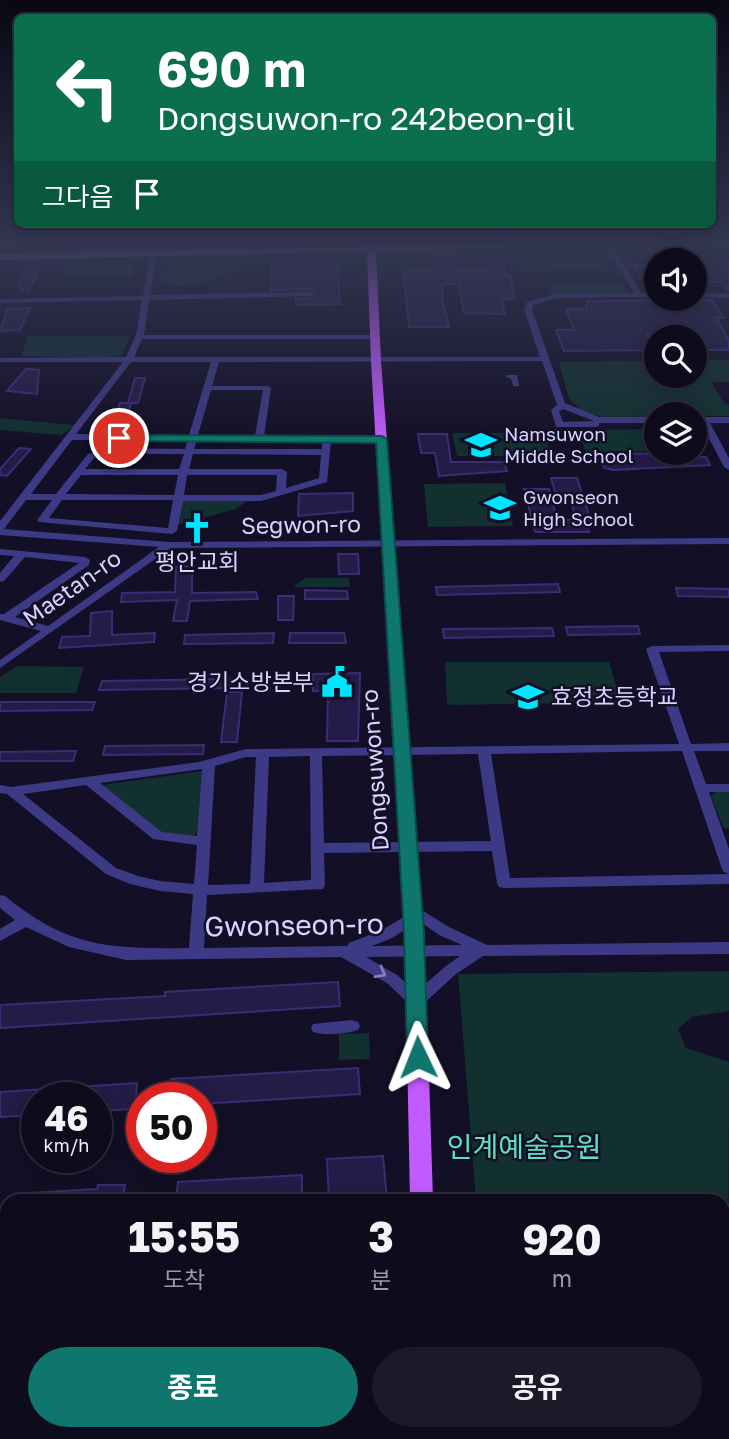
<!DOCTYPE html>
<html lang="ko">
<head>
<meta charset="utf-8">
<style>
  :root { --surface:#0e0b1c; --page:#1c1929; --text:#f1f3f6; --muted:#9b9ba3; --line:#2e2b3b; --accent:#0f766e }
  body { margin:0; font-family:"Golos Text","Noto Sans KR",sans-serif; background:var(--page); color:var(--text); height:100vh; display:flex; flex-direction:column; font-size:26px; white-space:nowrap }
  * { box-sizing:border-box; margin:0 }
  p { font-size:23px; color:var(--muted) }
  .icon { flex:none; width:38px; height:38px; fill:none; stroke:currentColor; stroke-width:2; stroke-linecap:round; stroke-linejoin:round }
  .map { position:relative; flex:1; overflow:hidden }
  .panel { position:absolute; left:0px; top:1194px; width:730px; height:247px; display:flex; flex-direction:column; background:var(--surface); border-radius:21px 21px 0 0; box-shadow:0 4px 18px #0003,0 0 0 2px var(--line) }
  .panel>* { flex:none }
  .banner { position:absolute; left:14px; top:14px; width:702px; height:214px; border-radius:10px; box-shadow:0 4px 18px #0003,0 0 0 2px var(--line); background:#0b6e4f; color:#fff; overflow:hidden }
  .controls { position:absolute; left:644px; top:248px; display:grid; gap:14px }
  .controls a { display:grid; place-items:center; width:63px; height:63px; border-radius:50%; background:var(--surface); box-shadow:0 4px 18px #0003,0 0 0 2px var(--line); font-size:35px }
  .speed { position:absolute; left:21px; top:1082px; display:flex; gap:14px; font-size:35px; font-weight:700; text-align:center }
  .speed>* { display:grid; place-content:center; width:91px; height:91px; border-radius:50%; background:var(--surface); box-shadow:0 4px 18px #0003,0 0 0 2px var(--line); line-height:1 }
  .speed small { font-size:18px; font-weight:400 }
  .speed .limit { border:10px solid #d22; background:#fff; color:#111 }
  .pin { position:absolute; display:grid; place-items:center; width:60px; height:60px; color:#fff; margin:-30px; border:4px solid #fff; border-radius:50%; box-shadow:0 2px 7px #0007 }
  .me { position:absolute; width:77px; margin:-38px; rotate:358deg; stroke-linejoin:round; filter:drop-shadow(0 0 5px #0008) }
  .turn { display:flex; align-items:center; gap:24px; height:147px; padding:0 28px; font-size:32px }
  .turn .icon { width:91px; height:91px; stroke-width:2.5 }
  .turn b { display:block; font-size:49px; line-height:60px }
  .then { display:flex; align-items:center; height:66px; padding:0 28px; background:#0003; gap:14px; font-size:26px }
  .eta { display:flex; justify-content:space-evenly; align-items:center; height:119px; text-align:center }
  .eta b { font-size:42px; font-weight:700; line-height:49px }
  .button { display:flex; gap:14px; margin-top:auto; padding:14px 28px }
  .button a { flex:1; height:80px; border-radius:42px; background:var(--accent); color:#fff; font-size:28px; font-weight:700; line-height:80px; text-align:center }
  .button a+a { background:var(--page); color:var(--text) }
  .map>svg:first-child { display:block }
</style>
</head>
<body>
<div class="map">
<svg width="729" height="1439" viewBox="0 0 729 1439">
  <rect width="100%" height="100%" fill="#130f26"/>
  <!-- green -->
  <path fill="#12302f" d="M593,254L597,255L606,270L522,271L518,256Z
    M221,263L242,266C214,278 191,293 161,282V274C177,262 202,264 221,263Z
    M134,265L131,277H63L67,267Z
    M624,283L629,293L552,294L549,284Z
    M28,336H130L122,355L113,358L21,356Z
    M695,360H729V382H711L725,404L729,405V416L603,417L583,412L569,399L559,362L656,361V376H695Z
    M0,418L75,425L62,435L0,430Z
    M656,429V451L586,452L578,430Z
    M452,433H545L551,456H457Z
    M505,483L513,526L428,527L424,484Z
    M181,498H251L236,509L176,525Z
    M305,578H349L350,587H293Z
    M445,662H609L621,702L452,705L447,704Z
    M17,666L84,667L76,693H0V677Z
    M202,771L197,832L191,839L164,834L102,785Z
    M717,791H729V829L723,827L711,796Z
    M729,971V1011L692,1017L678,1029L686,1048L729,1062L728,1439H496L495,1433H723V1200H476L458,974Z
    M369,1033L370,1059L339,1060V1034Z"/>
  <!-- building -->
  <path fill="#241b47" stroke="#3b2d73" stroke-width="2" d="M695,249L701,262H729V291L720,282H695Z
    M492,258H503L505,276H510L515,299H502L505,314L464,313L459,284H443L442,299L449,327H409L403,270L440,269L439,259H449L451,270H493Z
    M337,262L340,304L296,305V299L311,298L316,293L310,289L271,290L272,263Z
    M634,265H656V279H640Z
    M27,268H40L28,292L18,287Z
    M712,300L724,318H716L729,340V350H695V333L647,334L656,350L564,351L556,330H574L566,309H586L587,301Z
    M30,308L20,330L0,331L7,309Z
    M26,369L39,370L37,394L7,391Z
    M135,378H145L138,403H131L125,424H113L120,403H128Z
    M418,434H447L451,462H504L507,471L439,476L435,453H421Z
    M19,448L31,449L7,476L0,475V469Z
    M688,453L690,457H706L710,465L614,470L604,468L599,454Z
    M551,478H577L592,524H587L589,532H535L524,489H549L557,520H576L569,495H556Z
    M353,493V511L298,516L299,494Z
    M338,554H358L359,574H339Z
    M192,566V593L256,592L258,599L190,601L187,621H173L177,600L121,602L122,593L175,592L176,567Z
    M558,584L560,592L437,595L436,587Z
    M676,588L729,589V597L678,596Z
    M305,590L347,591L348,599H305Z
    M278,596H294L293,620H278Z
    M112,611V635L155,633L154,642L59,648L62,637L90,636L91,613Z
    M638,626L640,634L568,635L566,627Z
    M552,628L554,636L444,638L443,629Z
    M274,633L273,643L184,644L185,635Z
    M290,633H344L346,643H289Z
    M360,673L358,741H327L328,691H313V674Z
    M230,679L229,688L99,690L102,681Z
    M227,692H242L237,742H221Z
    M0,702H95L92,710L0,711Z
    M204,745L203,754L103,755L105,746Z
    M76,751L73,761H0V752Z
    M338,982L340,1006L0,1028V1005L165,996V992Z
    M358,1068L360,1094L201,1104V1097H170L171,1079Z
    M137,1083L135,1109L96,1111V1097H37V1115L0,1117V1092Z
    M383,1156L387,1200H329L327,1159Z
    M302,1175V1200H176L178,1182Z
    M98,1185H125L123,1200H16L15,1194L97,1189Z"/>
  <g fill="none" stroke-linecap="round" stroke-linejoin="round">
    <!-- minor-tunnel -->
    <path stroke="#312d47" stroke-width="7" stroke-dasharray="7 3.5" stroke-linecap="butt" d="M152,261L153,243"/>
    <!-- minor -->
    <path fill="#3d3a85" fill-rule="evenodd" d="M611,243L641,293H656V297L557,298L533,305L532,310L565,403L599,417H656V423H599V426L596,427H556L551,410L557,405L542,361L219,362L212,386H267L271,388L264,436H381L385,439L381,442L331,441L327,482L261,501H183L177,531L172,534L39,522L37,520L52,500H26L4,529L169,542L729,538V544L171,548L0,668V660L41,631L0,620V614H4L79,563L25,557L4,581L0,582V573L14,556L0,555V549L85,557L90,560L89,565L15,617L48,626L159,547L0,535V521L123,362H0V358L126,357L136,335L142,300L0,303V299L143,296L149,261L152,259L155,261L150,295L310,292L314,294L310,296L149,300L144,335H375L379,337L375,339H142L134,357H540L524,310L527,302L556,294L634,293L605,244ZM131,362H211L189,435L76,434ZM211,390H263L255,436L198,435ZM563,409L594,421L563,422L559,411ZM72,440H188L185,449L109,448L88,454L56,494H31ZM197,440L255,441L259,443L263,441H322V449H194ZM109,454H184L179,469H85L94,458ZM193,454L321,455L319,478L286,488L287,472L282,469H189ZM81,475H178L174,495L66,494ZM187,475H277L276,491L261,495H184ZM62,500H173L168,528L49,518Z
      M695,292L729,294V298L695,296Z
      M507,375H517L519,386H513L511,379L506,377Z
      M695,417H729V423H710L729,458V470L724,467L701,423H695Z
      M729,645V651L659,652L691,744L729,743V751H694L706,784H729V792H709L729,849V874L724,872L722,869L682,751L491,754L510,878L729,874V884L504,888L499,887L497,883L492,851L324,853L325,885L323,889L207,895L204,948L347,946L349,943L382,930L409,914L405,909L407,905L412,904L449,927L487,945L729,942V954L483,956L456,974L422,1005L416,1007L410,1005L387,983L341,957L126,960L69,947L26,927L0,941V929L15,920L0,908V895L5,896C68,948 111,949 189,948L193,894L160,891L130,884L106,874L7,794L0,793V785L11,787L199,762L246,749L679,744L646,649L652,646ZM478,754L491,841L324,843L322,756ZM310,756L311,880L264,883L269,757ZM246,757H256L250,884L208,885L215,766ZM202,769L197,836L162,832L100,783ZM86,785L153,839L197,845L194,884L160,881L138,876L116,868L23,794ZM419,921L439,935L462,945L372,946L392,938ZM460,956L446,966L416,992L397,975L366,957Z
      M352,1020L358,1022L360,1026L358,1030C345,1034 326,1036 313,1032L311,1028L313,1024Z"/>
    <!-- major -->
    <path fill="#c25bff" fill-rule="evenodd" d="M367,243H375V246L637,243L633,245L376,251L381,361L425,949L433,1200H410L405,949L371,361L367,251L0,260V254L367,246Z
      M416,1433H443L444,1439H416Z"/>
  </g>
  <!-- one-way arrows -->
  <defs><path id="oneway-chevron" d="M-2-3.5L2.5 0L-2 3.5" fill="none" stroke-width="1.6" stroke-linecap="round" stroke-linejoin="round" transform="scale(1.75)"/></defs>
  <use stroke="#837fbc" href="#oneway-chevron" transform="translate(381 973) rotate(29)"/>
  <!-- sky -->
  <linearGradient id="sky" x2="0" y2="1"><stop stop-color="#0a0815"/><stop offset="0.55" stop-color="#333752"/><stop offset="1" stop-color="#333752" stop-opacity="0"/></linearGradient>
  <rect width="729" height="445" fill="url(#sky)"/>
  <!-- route -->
  <path fill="#0f766e" stroke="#0a4d48" stroke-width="2" d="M115,435L382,436L387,439L424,933L428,1057L425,1063L418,1065L410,1063L407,1057L404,933L376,443L119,441L115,440Z"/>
  <!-- icons -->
  <defs>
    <symbol id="school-bare" viewBox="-9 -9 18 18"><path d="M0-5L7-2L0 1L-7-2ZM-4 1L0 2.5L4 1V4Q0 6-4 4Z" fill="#00e5ff" stroke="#130f26" stroke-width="2.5" paint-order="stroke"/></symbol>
    <symbol id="church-bare" viewBox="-9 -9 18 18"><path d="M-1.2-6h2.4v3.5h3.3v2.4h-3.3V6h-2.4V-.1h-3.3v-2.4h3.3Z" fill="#00e5ff" stroke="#130f26" stroke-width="2.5" paint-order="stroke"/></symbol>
    <symbol id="civic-bare" viewBox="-9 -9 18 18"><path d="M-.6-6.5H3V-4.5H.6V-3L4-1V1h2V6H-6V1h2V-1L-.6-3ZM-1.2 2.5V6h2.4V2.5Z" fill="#00e5ff" stroke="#130f26" stroke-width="2.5" paint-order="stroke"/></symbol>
  </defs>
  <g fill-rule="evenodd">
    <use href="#school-bare" x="459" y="423" width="44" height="44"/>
    <use href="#school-bare" x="478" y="486" width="44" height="44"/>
    <use href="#church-bare" x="175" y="506" width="44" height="44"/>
    <use href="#civic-bare" x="315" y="660" width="44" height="44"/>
    <use href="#school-bare" x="506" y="675" width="44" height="44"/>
  </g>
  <g text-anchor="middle" stroke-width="5" stroke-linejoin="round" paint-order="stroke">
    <!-- far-poi labels -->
    <g font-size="19" fill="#d9d4ff" stroke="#130f26" text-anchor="start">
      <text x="504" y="441">Namsuwon<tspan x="504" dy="22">Middle School</tspan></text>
      <text x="523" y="504">Gwonseon<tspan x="523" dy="22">High School</tspan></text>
    </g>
    <!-- street labels -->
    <g font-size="23" fill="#d9d4ff" stroke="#130f26">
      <text transform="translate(301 525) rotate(-1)" y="8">Segwon-ro</text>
      <text transform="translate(72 588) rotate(-35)" y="8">Maetan-ro</text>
      <text transform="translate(375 770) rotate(-94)" y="8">Dongsuwon-ro</text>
    </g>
    <!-- poi labels -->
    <g font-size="23" fill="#d9d4ff" stroke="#130f26">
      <text x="197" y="570">평안교회</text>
      <text x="314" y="690" text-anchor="end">경기소방본부</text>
      <text x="551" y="705" text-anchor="start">효정초등학교</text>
    </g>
    <!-- near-street labels -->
    <g font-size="28" fill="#d9d4ff" stroke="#130f26">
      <text transform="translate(294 925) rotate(-1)" y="10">Gwonseon-ro</text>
    </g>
    <!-- near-park labels -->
    <g font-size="28" fill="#5fe0c0" stroke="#130f26">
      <text x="524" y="1157">인계예술공원</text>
    </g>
  </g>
</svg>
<div class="controls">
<a><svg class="icon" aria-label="sound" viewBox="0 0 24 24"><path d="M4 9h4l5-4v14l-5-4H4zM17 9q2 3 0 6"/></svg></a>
<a><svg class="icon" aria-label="search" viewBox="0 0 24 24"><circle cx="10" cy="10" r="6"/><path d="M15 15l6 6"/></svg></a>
<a><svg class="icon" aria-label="layers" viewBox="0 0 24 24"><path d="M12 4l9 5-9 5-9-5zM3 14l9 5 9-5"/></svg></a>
</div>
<div class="speed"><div>46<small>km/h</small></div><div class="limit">50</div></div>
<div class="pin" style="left:119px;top:438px;background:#d93025"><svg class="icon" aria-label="arrive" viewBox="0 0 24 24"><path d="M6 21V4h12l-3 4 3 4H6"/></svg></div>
<svg class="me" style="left:418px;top:1057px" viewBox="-20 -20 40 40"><path d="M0-17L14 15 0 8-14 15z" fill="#0f766e" stroke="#fff" stroke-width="4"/></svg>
<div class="banner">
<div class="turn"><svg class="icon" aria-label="left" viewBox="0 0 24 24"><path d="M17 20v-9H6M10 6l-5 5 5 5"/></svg><div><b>690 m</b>Dongsuwon-ro 242beon-gil</div></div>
<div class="then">그다음<svg class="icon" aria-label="arrive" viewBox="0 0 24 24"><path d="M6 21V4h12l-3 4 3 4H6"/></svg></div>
</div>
<section class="panel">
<div class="eta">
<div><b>15:55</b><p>도착</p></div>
<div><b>3</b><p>분</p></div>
<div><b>920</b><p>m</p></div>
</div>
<div class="button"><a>종료</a><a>공유</a></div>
</section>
</div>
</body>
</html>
